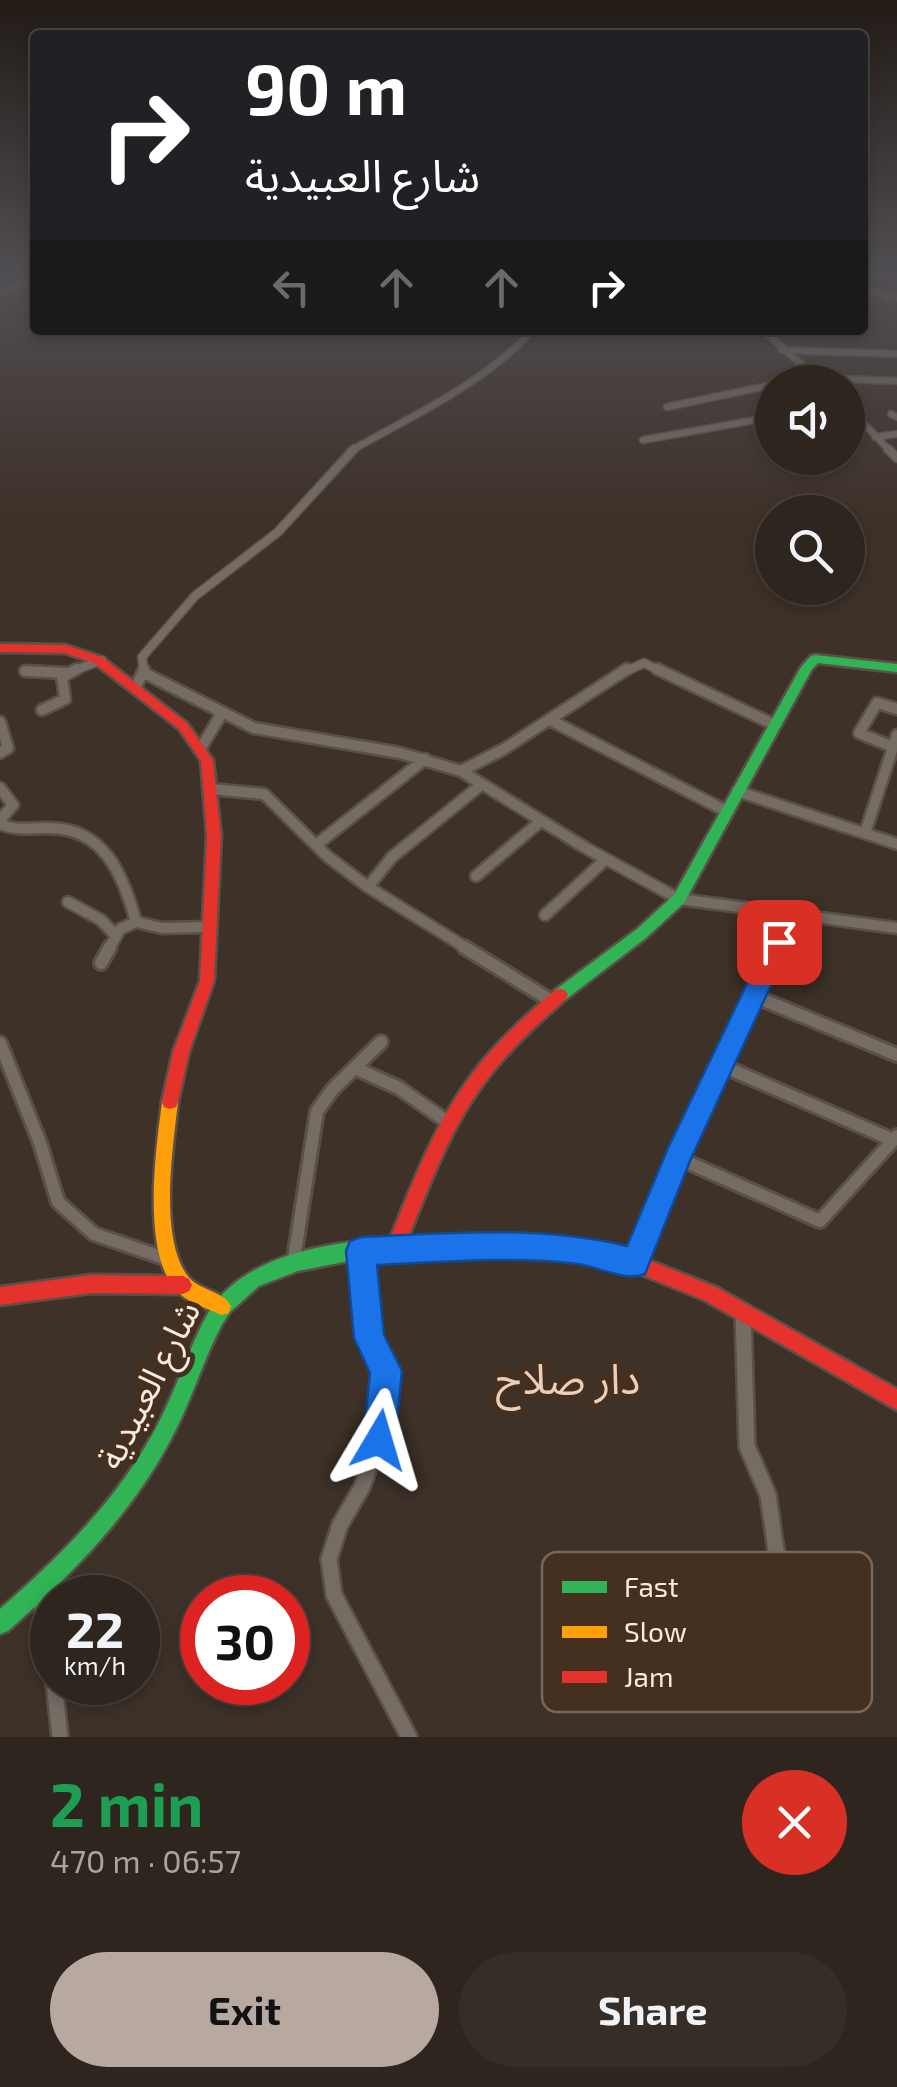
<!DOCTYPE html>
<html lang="en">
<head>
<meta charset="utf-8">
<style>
  :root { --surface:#2e251e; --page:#362d27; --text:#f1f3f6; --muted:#a7a5a4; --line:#49423c; --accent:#b7a9a0 }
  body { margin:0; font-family:"Exo 2","Noto Sans Arabic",sans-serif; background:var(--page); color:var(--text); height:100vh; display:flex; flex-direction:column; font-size:38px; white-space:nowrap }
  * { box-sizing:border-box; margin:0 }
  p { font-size:32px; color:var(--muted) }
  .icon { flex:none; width:55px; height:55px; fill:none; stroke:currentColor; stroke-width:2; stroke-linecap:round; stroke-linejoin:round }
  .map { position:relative; height:1737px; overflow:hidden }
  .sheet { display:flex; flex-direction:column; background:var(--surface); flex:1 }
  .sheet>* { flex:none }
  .guide { position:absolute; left:30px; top:30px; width:838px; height:305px; border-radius:10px; box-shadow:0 5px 15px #0003,0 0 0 2px var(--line); background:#202124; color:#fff; overflow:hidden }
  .tools { position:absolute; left:755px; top:365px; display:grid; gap:20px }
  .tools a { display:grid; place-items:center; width:110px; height:110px; border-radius:50%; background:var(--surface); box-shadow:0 5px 15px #0003,0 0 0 2px var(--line); font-size:50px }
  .speed { position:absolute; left:30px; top:1575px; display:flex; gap:20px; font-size:50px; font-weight:700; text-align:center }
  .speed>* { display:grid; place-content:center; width:130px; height:130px; border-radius:50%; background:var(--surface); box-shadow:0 5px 15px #0003,0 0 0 2px var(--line); line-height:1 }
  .speed small { font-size:25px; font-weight:400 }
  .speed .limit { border:15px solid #d22; background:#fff; color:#111 }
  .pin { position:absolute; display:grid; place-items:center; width:85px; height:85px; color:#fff; margin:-42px; border-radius:20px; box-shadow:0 5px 15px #0006 }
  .me { position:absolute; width:110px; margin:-55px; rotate:7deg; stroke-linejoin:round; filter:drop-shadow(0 0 8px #0008) }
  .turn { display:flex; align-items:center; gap:35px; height:210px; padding:0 50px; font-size:45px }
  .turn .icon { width:130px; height:130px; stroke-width:2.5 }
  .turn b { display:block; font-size:70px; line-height:85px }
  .lanes { display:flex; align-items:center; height:95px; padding:0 50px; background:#0003; justify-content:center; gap:50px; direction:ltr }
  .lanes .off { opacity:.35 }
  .round { display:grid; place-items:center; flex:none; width:105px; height:105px; border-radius:52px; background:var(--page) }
  .overview { display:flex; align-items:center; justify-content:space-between; height:170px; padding:0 50px }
  h1 { font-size:60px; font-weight:700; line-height:75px; color:#1e9e55 }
  .primary-button { display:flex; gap:20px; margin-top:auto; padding:20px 50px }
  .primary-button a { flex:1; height:115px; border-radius:60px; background:var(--accent); color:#111; font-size:40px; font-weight:700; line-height:115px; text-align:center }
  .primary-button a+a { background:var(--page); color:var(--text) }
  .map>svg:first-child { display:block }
</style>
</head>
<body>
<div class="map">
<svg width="897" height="1737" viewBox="0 0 897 1737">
  <rect width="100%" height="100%" fill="#3d3128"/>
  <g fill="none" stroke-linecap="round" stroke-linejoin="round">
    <defs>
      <path id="street-far4" d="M862,289L897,298
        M0,292L35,277
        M763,330L821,382
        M781,350L897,354
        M817,378L897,381
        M783,382L814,376
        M667,407L772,385
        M848,407L890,451
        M891,414L897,417
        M875,437L897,434
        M643,440L772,417
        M350,451C414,415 483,384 533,330"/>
      <path id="street-far3" d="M888,449L897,458
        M25,671L40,672
        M70,672L102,660
        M144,672L142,657L195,596L278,532L354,449
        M624,672L644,663L662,672"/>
      <path id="street-far2" d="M657,669L773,724
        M25,671L66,673
        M144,673L254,728L400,753L461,771L584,847L679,899L897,928
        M136,687L144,669
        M42,710L65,699L62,677L77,669
        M550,720L726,811
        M0,722L8,748L0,753
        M893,747L859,733L877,703L897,709
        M201,748L222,713
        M461,771L504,749L627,669
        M0,788L13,805L0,820
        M211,789L264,794L327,856L368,887L468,949
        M737,791L897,844
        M0,824C16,831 30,828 47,828C104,827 123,874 136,922L162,928L209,927
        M865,833L897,735
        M316,845L425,759
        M476,876L541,821
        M368,887L392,857L482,784
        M68,902L101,920L116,936
        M545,915L606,859
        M109,949L120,929L136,922
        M776,949L792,915"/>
      <path id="street-far1" d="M464,947L553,1002
        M101,963L110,947
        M754,996L897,1055
        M0,1043L40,1143L58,1202L94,1234L170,1260
        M723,1066L893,1140
        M355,1068L399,1088L446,1121
        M678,1158L820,1221L897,1136
        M361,1251L365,1299
        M634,1263L678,1158L777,947
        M293,1265L317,1111L333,1089L381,1042"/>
      <path id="street" d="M365,1296L369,1339L386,1371L384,1407L379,1440L362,1487L340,1525L329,1559L334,1595L409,1737
        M743,1313L747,1446L768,1495L778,1564L785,1580
        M39,1591L52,1663
        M54,1682L60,1737"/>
      <path id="fast" d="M815,655L897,664V672L818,663L812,669L684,903L647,937L565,1000L560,1001L555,1000L552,995L555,990L637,929L674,895L801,667L811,656Z
        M479,1236C529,1239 591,1238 637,1256L640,1262L637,1268L631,1271L592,1263L539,1257L479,1254H416L354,1260L298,1271L259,1286L230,1312L221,1326C202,1363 191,1402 171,1439C131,1515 72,1574 8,1631L0,1634V1609C63,1554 122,1495 160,1420C178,1385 189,1347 208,1313C257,1233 397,1237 479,1236Z"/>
      <path id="slow" d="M170,1095L176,1097L178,1102C173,1147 159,1236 187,1275C198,1291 223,1290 231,1306L229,1313L222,1315C208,1309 191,1304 180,1294C140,1259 156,1149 162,1102L164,1097Z"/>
      <path id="jam" d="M0,644L66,645L102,657L187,723L213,760L221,836L214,981L189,1052L178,1102L176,1107L170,1109L164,1107L162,1102L173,1052L200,981L207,836L201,761L179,729L94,663L65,653L0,652Z
        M560,989L565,990L568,995L565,1000C536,1025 508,1051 485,1082C446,1134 426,1196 401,1255L395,1258L389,1255L386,1249C410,1189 433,1126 472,1074C496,1042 525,1016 555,990Z
        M631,1253L716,1287L897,1389V1410L704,1300L625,1268L622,1262L625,1256Z
        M91,1275L183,1276L189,1279L192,1285L189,1291L183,1294L91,1293L0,1305V1287Z"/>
    </defs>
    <!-- street-far4 casing -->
    <use href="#street-far4" stroke="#5a5047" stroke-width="9"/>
    <!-- street-far3 casing -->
    <use href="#street-far3" stroke="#5a5047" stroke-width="11"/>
    <!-- street-far2 casing -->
    <use href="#street-far2" stroke="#5a5047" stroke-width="15"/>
    <!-- street-far1 casing -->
    <use href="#street-far1" stroke="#5a5047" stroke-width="18"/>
    <!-- street casing -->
    <use href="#street" stroke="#5a5047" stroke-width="20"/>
    <!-- fast casing -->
    <use href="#fast" stroke="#5a5047" stroke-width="5"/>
    <!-- slow casing -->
    <use href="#slow" stroke="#5a5047" stroke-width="5"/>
    <!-- jam casing -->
    <use href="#jam" stroke="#5a5047" stroke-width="5"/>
    <!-- street-far4 -->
    <use href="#street-far4" stroke="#756c64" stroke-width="6"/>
    <!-- street-far3 -->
    <use href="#street-far3" stroke="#756c64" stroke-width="8"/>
    <!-- street-far2 -->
    <use href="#street-far2" stroke="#756c64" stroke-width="10"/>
    <!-- street-far1 -->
    <use href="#street-far1" stroke="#756c64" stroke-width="12"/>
    <!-- street -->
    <use href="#street" stroke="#756c64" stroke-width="15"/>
    <!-- fast -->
    <use href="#fast" fill="#30b455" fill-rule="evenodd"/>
    <!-- slow -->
    <use href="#slow" fill="#ff9f0a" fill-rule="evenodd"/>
    <!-- jam -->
    <use href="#jam" fill="#e5322d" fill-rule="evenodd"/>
  </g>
  <!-- sky -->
  <linearGradient id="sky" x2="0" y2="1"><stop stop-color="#221b16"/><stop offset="0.53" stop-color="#514e53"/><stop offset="1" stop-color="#514e53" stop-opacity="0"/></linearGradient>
  <rect width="897" height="518" fill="url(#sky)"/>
  <!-- route -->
  <path fill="#1a73e8" stroke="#114b97" stroke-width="2.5" d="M779,932L788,935L791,942L690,1161L645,1274C624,1282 600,1267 578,1264C512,1256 443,1262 377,1265L384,1335L402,1371L395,1440L391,1452L379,1457L367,1452L363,1440L370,1373L354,1338L346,1251L350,1241L361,1237C450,1233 539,1225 627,1246L668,1148L767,942L771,935Z"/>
  <g text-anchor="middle" stroke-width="10" stroke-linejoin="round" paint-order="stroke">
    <!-- near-street labels -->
    <g font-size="35" fill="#f8eae0" stroke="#453020">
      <text transform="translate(149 1385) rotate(-63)" y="12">شارع العبيدية</text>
    </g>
    <!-- near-quarter labels -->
    <g font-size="42" fill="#ebcfbb" stroke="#453020">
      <text x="568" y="1394">دار صلاح</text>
    </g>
  </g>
  <!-- legend -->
  <rect x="542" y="1552" width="330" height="160" rx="15" fill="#453020" stroke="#7b685a" stroke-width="2.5"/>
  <rect x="562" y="1581" width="45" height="12" fill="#30b455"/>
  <rect x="562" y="1626" width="45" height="12" fill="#ff9f0a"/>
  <rect x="562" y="1671" width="45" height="12" fill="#e5322d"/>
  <g font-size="28" fill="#f8eae0">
    <text x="624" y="1597">Fast</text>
    <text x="624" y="1642">Slow</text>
    <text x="624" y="1687">Jam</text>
  </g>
</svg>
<div class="tools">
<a><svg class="icon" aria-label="sound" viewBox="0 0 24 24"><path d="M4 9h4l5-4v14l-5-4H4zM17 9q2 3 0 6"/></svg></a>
<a><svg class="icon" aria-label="search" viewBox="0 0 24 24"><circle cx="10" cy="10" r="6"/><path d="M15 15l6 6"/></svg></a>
</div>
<div class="speed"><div>22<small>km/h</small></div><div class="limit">30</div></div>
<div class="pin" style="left:779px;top:942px;background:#d93025"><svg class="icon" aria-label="arrive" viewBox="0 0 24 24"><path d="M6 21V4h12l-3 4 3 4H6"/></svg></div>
<svg class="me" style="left:379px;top:1440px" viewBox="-20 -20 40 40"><path d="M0-17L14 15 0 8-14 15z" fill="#1a73e8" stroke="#fff" stroke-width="4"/></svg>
<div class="guide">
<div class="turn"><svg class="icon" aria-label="right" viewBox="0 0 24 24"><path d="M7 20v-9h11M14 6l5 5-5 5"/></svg><div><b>90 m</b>شارع العبيدية</div></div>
<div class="lanes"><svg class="icon off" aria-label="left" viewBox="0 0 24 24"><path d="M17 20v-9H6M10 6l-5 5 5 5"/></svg><svg class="icon off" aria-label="ahead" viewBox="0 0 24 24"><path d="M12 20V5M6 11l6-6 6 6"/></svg><svg class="icon off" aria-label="ahead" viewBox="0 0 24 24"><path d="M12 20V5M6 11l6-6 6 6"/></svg><svg class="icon" aria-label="right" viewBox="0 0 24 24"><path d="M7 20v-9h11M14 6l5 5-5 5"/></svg></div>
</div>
</div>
<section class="sheet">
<div class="overview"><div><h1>2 min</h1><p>470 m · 06:57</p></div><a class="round" style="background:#d93025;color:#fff"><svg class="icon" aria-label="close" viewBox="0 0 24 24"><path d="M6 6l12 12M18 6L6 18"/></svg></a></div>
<div class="primary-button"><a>Exit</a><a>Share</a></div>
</section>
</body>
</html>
